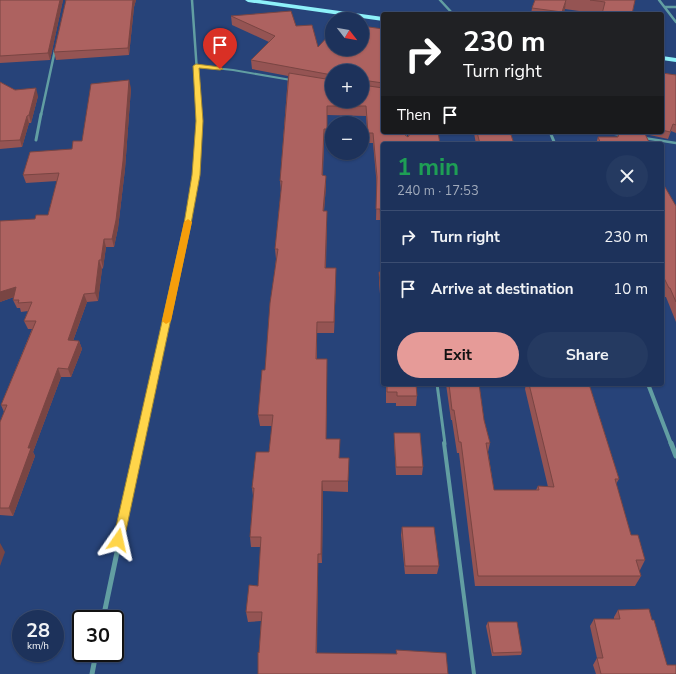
<!DOCTYPE html>
<html lang="en">
<head>
<meta charset="utf-8">
<style>
  :root { --surface:#1d325b; --page:#253a61; --text:#f1f3f6; --muted:#a0aabb; --line:#3b4d71; --accent:#e69b98 }
  body { margin:0; font-family:"Nunito Sans",sans-serif; background:var(--page); color:var(--text); height:100vh; display:flex; flex-direction:column; font-size:15px; white-space:nowrap }
  * { box-sizing:border-box; margin:0 }
  p { font-size:13px; color:var(--muted) }
  .icon { flex:none; width:22px; height:22px; fill:none; stroke:currentColor; stroke-width:2; stroke-linecap:round; stroke-linejoin:round }
  .map { position:relative; flex:1; overflow:hidden }
  .side { position:absolute; left:381px; top:142px; width:283px; height:244px; display:flex; flex-direction:column; background:var(--surface); border-radius:4px; box-shadow:0 1px 3px #0004,0 0 0 1px var(--line) }
  .side>* { flex:none }
  .hud { position:absolute; left:381px; top:12px; width:283px; height:122px; border-radius:4px; box-shadow:0 1px 3px #0004,0 0 0 1px var(--line); background:#202124; color:#fff; overflow:hidden }
  .needle { width:26px; rotate:121deg }
  .fabs { position:absolute; left:325px; top:12px; display:grid; gap:8px }
  .fabs a { display:grid; place-items:center; width:44px; height:44px; border-radius:50%; background:var(--surface); box-shadow:0 1px 3px #0004,0 0 0 1px var(--line); font-size:20px }
  .speed { position:absolute; left:12px; top:610px; display:flex; gap:8px; font-size:20px; font-weight:700; text-align:center }
  .speed>* { display:grid; place-content:center; width:52px; height:52px; border-radius:50%; background:var(--surface); box-shadow:0 1px 3px #0004,0 0 0 1px var(--line); line-height:1 }
  .speed small { font-size:10px; font-weight:400 }
  .speed .limit { border:2px solid #111; border-radius:6px; background:#fff; color:#111 }
  .pin { position:absolute; display:grid; place-items:center; width:34px; height:34px; color:#fff; margin:-41px -17px; border-radius:50% 50% 50% 0; rotate:-45deg; box-shadow:0 0 4px #0007 }
  .pin .icon { rotate:45deg }
  .me { position:absolute; width:44px; margin:-22px; rotate:11deg; stroke-linejoin:round; filter:drop-shadow(0 0 3px #0008) }
  .turn { display:flex; align-items:center; gap:14px; height:84px; padding:0 16px; font-size:18px }
  .turn .icon { width:52px; height:52px; stroke-width:2.5 }
  .turn b { display:block; font-size:28px; line-height:34px }
  .then { display:flex; align-items:center; height:38px; padding:0 16px; background:#0003; gap:8px; font-size:15px }
  .round { display:grid; place-items:center; flex:none; width:42px; height:42px; border-radius:21px; background:var(--page) }
  .head { display:flex; align-items:center; justify-content:space-between; height:68px; padding:0 16px }
  h1 { font-size:24px; font-weight:700; line-height:30px; color:#1e9e55 }
  .primary-button { display:flex; gap:8px; margin-top:auto; padding:8px 16px }
  .primary-button a { flex:1; height:46px; border-radius:24px; background:var(--accent); color:#111; font-size:16px; font-weight:700; line-height:46px; text-align:center }
  .primary-button a+a { background:var(--page); color:var(--text) }
  ul { padding:0; list-style:none }
  li { display:flex; align-items:center; gap:12px; height:52px; padding:0 16px; border-top:1px solid var(--line) }
  li div { flex:1 }
  li b { display:block; font-size:15px }
  li em { font-style:normal }
  .map>svg:first-child { display:block }
</style>
</head>
<body>
<div class="map">
<svg width="676" height="674" viewBox="0 0 676 674">
  <rect width="100%" height="100%" fill="#274379"/>
  <g fill="none" stroke-linecap="round" stroke-linejoin="round">
    <!-- lane-far3 -->
    <path stroke="#629ea2" stroke-width="2" d="M196,66L233,70L291,80"/>
    <!-- lane-far2 -->
    <path stroke="#629ea2" stroke-width="2.5" d="M405,132L407,144
      M605,132L621,135
      M644,138L676,143"/>
    <!-- lane-far1 -->
    <path stroke="#629ea2" stroke-width="3" d="M437,384L445,444"/>
    <!-- lane -->
    <path stroke="#629ea2" stroke-width="4" d="M444,443L474,674"/>
    <!-- street-far3 -->
    <path stroke="#629ea2" stroke-width="2.5" d="M192,0L200,115
      M440,0L453,14
      M659,0L676,22
      M665,7H676
      M41,115L55,50"/>
    <!-- street-far2 -->
    <path stroke="#629ea2" stroke-width="3" d="M550,132L555,144
      M36,140L41,114
      M180,260L196,175L200,114"/>
    <!-- street-far1 -->
    <path stroke="#629ea2" stroke-width="4" d="M648,384L671,444
      M140,444L180,259"/>
    <!-- street -->
    <path stroke="#629ea2" stroke-width="5" d="M671,443L676,456
      M103,619L140,443
      M92,674L96,653"/>
    <!-- primary -->
    <path fill="#8ef1f9" fill-rule="evenodd" d="M245,0H260L383,17V21L248,2Z
      M662,56L676,58V62L662,60Z"/>
  </g>
  <!-- wall -->
  <path fill="#955453" fill-rule="evenodd" d="M0,0H63L50,60L0,63Z
    M66,0H136L134,7L129,55L56,60L54,52Z
    M535,0H635L632,14H600L565,9L563,14H531L532,8Z
    M231,16L296,26L318,47L383,29V132L405,135L408,137V132H510L514,144H476L474,133H439L383,144V257L380,220H376L377,187L373,143H368L366,116L327,115V139H324L323,175L326,176V186L324,211H327L326,268L336,279L334,333H317V359L327,369L326,439L339,458L348,481V492L323,491L322,563H318L317,653L396,654V650L448,674L259,653L261,621L248,622L246,612L258,586L261,547H251L250,537L253,496L252,488L269,452L272,426H260L258,415L265,370L276,259L275,249L281,191L280,181L288,76L252,69L251,60L269,42L232,25ZM332,71L362,101H332Z
    M662,73L676,75V133L671,131L668,139L645,134L650,144H596L598,137H617L619,132H662Z
    M0,82L15,90L38,96L31,123H29L22,147L0,149Z
    M131,88L125,169L118,228L114,247H106L103,268L102,269L98,301L87,302L73,341H79L82,349L71,377H61L33,452L35,456L13,516L0,515V422L4,412L1,405L32,329H28L24,321L28,311L21,312L20,308H17L13,300L14,297L0,302L35,219L48,215L57,181L26,183L23,175L72,149L82,141Z
    M662,182L676,206V322L666,297H665L662,291Z
    M379,272H383V305H381L379,283Z
    M386,384H416L417,396L416,406H396V403H386Z
    M446,384H479L484,420L490,443L488,452L494,490H536L538,486L548,487L525,389L526,384H589L619,479L616,484L631,535L645,560L640,570H639L641,576L635,586H475L459,453H457L452,420H451Z
    M394,433L423,467L422,475H396L394,441Z
    M402,527L439,566L437,574H405L401,535Z
    M618,610L652,620L667,665L676,674H596L593,665L597,658L590,626L594,619H614V617Z
    M488,622L522,652L521,655L492,656L486,626Z"/>
  <!-- shaded-wall -->
  <path fill="#794543" d="M60,0H63L50,60L48,53Z
    M132,0H136L134,7L129,55L128,48Z
    M566,0L565,9L563,14H562Z
    M129,80L131,88L125,169L118,228L114,247L112,239Z
    M36,88L38,96L31,123L29,115Z
    M27,116L29,123L22,147L20,140Z
    M324,129V139L322,186V175Z
    M326,176V186L323,221V211Z
    M327,211V221L325,278V268Z
    M104,239L106,247L103,268L101,260Z
    M99,260L102,269L98,301L95,293Z
    M336,268V279L334,333V322Z
    M16,287L19,295L0,302V292Z
    M84,294L87,302L70,349L68,340Z
    M79,341L82,349L71,377L68,369Z
    M58,368L61,377L33,452L35,456L13,516L9,508L28,448Z
    M322,481L323,491L322,563L321,554Z
    M0,543L5,552L0,566Z
    M318,554V563L316,662V653Z"/>
  <!-- building -->
  <path fill="#ad6260" stroke="#794543" d="M0,0H60L48,53L0,56Z
    M66,0H133L128,48L54,52Z
    M535,0H566L562,12L532,8Z
    M590,0H635L632,14H602L605,2Z
    M291,11L296,26L312,25L318,47L332,32V49H362V26L383,29V83L362,80V71H332V75L251,60L275,36L231,16Z
    M289,73L332,80V101H362V85L383,88V132H405V135L408,137L410,134V132H438L440,144H383V241L380,209H376L377,177L373,133H368L366,106H327V129H324L322,175L326,176L323,211H327L325,268H336L334,322H317L316,359H327L326,439H340L339,458H349L348,481H322L321,554H318L316,653L397,654L396,650L446,653L448,674H258V652L259,653L262,612H246L249,585L258,586L261,537H250L254,488H252L256,452H269L273,415H258L262,370H265L270,303L278,249H275L282,181H280Z
    M662,73L676,75V125L673,124L670,132L662,130Z
    M129,80L123,161L116,220L112,239H104L101,260H99L95,293L84,294L68,340L79,341L68,369L58,368L28,448H31L9,508H0V422L7,405H1L36,321H24L32,302L18,303L19,300H13L16,287L0,292V221L35,219L36,215H48L59,173L23,175L30,152L72,149L73,141H82L91,84Z
    M0,82L15,90L36,88L29,115L27,116L20,140L0,141Z
    M477,132H510L514,144H480Z
    M619,132H644L650,144H601L598,137H618Z
    M662,182L676,206V302L670,288H669L662,274Z
    M379,272H383V295H381Z
    M387,384H416L417,396H397V392H387Z
    M449,384H479L484,420L490,443H486L494,490H539L538,486L554,487L529,384H589L619,479H615L631,535H638L645,560H636L641,576H478L461,442H459L454,410H452Z
    M394,433H420L423,467H396Z
    M402,527H434L439,566H405Z
    M649,609L652,620H654L667,665H676V674H601L597,658H603L594,619H620L618,610Z
    M488,622H517L522,652L493,653Z"/>
  <!-- route -->
  <path fill="#ffd54a" stroke="#a68a30" d="M196,64L220,67L223,69L220,70L199,68L203,121L200,175L191,224L124,540L123,544L118,546L114,544L113,540L184,224L192,175L196,121L193,66Z"/>
  <!-- slow -->
  <path fill="#f59e0b" d="M188,219L192,222L171,321L166,324L162,321L184,222Z"/>
</svg>
<div class="fabs">
<a><svg class="needle" viewBox="-14 -14 28 28"><path d="M0-13l5 13h-10z" fill="#e53935"/><path d="M0 13l5-13h-10z" fill="#a0aabb"/></svg></a>
<a>+</a>
<a>−</a>
</div>
<div class="speed"><div>28<small>km/h</small></div><div class="limit">30</div></div>
<div class="pin" style="left:220px;top:69px;background:#d93025"><svg class="icon" aria-label="arrive" viewBox="0 0 24 24"><path d="M6 21V4h12l-3 4 3 4H6"/></svg></div>
<svg class="me" style="left:118px;top:540px" viewBox="-20 -20 40 40"><path d="M0-17L14 15 0 8-14 15z" fill="#ffd54a" stroke="#fff" stroke-width="4"/></svg>
<div class="hud">
<div class="turn"><svg class="icon" aria-label="right" viewBox="0 0 24 24"><path d="M7 20v-9h11M14 6l5 5-5 5"/></svg><div><b>230 m</b>Turn right</div></div>
<div class="then">Then<svg class="icon" aria-label="arrive" viewBox="0 0 24 24"><path d="M6 21V4h12l-3 4 3 4H6"/></svg></div>
</div>
<section class="side">
<div class="head"><div><h1>1 min</h1><p>240 m · 17:53</p></div><a class="round"><svg class="icon" aria-label="close" viewBox="0 0 24 24"><path d="M6 6l12 12M18 6L6 18"/></svg></a></div>
<ul>
<li><svg class="icon" aria-label="right" viewBox="0 0 24 24"><path d="M7 20v-9h11M14 6l5 5-5 5"/></svg><div><b>Turn right</b></div><em>230 m</em></li>
<li><svg class="icon" aria-label="arrive" viewBox="0 0 24 24"><path d="M6 21V4h12l-3 4 3 4H6"/></svg><div><b>Arrive at destination</b></div><em>10 m</em></li>
</ul>
<div class="primary-button"><a>Exit</a><a>Share</a></div>
</section>
</div>
</body>
</html>
